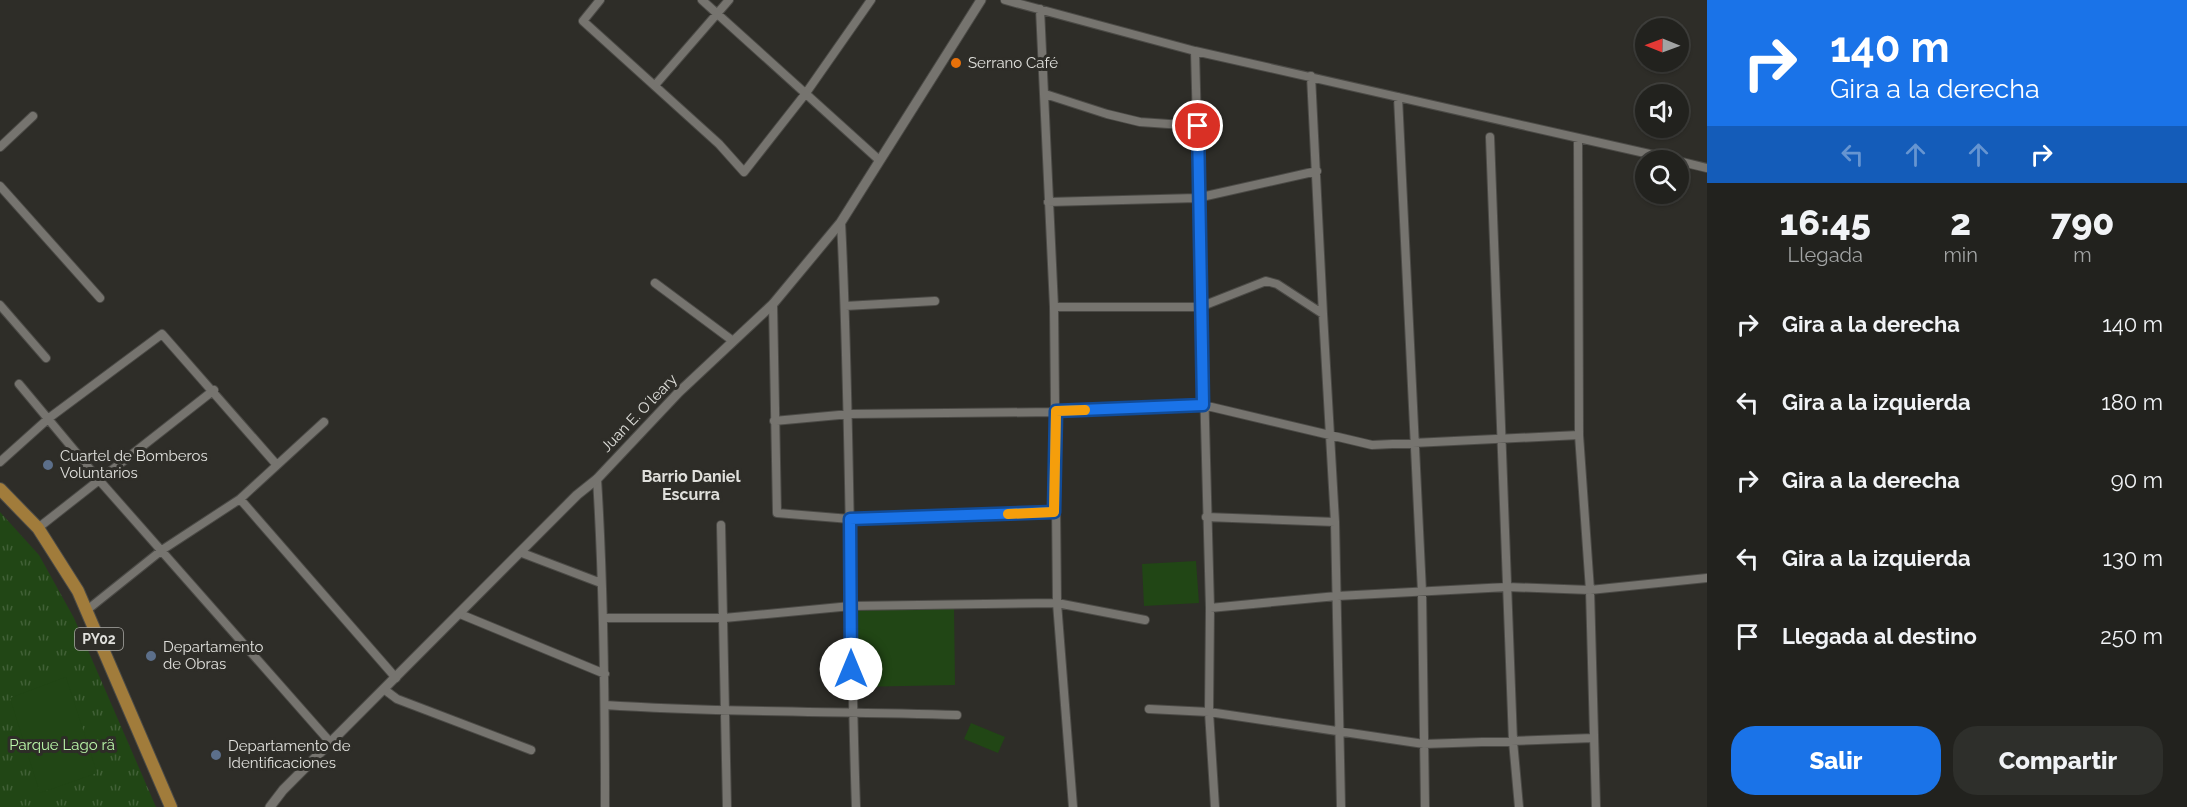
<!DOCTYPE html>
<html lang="es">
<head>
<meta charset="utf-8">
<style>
  :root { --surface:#22221e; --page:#2e2f2b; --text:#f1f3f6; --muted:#a2a4a4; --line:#3f3f3c; --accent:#1a73e8 }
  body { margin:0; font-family:Raleway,sans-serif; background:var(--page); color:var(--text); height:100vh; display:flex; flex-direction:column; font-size:22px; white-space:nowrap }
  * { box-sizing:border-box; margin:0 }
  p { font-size:20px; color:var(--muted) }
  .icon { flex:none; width:33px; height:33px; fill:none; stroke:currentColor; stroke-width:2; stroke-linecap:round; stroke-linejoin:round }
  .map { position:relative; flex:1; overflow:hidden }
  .drawer { display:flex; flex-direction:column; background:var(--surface); width:480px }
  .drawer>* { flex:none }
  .hud { background:#1a73e8; color:#fff; overflow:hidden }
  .needle { width:39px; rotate:271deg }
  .fabs { position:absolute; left:1635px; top:18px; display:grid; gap:12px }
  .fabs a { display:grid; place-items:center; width:54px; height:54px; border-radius:50%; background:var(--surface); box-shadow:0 2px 4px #0004,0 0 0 2px var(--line); font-size:30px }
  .pin { position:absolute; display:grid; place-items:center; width:51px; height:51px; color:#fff; margin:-26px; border:3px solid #fff; border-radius:50%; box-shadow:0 2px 6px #0007 }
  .me { position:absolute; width:66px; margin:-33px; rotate:0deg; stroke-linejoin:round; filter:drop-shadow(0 0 4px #0008) }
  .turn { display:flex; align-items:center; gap:21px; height:126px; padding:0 24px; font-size:27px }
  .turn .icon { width:78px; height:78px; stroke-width:2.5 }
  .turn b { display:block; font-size:42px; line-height:51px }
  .lanes { display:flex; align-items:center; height:57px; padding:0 24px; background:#0003; justify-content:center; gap:30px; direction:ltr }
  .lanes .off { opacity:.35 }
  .eta { display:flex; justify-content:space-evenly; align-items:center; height:102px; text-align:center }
  .eta b { font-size:36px; font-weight:800; line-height:42px }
  .cta { display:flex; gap:12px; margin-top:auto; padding:12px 24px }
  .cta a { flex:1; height:69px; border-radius:24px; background:var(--accent); color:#fff; font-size:24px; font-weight:800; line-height:69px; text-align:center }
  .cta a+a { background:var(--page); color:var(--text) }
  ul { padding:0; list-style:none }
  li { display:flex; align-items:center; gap:18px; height:78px; padding:0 24px }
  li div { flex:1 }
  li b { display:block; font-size:22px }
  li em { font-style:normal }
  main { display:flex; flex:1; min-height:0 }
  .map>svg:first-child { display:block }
</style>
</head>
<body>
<main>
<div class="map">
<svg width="1707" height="807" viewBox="0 0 1707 807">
  <defs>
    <pattern id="park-tufts" width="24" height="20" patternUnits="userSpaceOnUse" patternTransform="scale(1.5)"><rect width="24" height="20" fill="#214615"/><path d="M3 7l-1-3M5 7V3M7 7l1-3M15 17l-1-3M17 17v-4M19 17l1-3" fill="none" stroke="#416036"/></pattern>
  </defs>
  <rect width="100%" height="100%" fill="#2e2d28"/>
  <!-- park -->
  <path fill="url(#park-tufts)" d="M0,512L39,555L74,618L156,807H0Z"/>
  <!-- pitch -->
  <path fill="#214615" d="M1196,561L1199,603L1144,606L1142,564Z
    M954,606L955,685L855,687L853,608Z
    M66,677L97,773L40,793L10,698Z
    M971,723L1005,737L998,753L964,739Z"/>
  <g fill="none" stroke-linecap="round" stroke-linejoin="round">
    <defs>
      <path id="minor" d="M600,0L583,21L719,144L744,172L806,93L871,0
        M702,0L878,159
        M1005,0L1195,51L1676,160
        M1040,9L1054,307L1057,603L1073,807
        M1195,51L1210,608L1209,712L1215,807
        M1311,76L1323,314
        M656,84L729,0
        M1045,94L1107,114L1140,122L1198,126
        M1398,97L1422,592L1425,807
        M1490,137L1513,741L1519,807
        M1578,138L1579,435L1590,590L1596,807
        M0,147L33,116
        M1678,161L1707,168
        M0,186L100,298
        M1048,202L1197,198L1317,171
        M841,222C851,417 849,612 856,807
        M655,283L733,341
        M773,304L777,513L850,519L1055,512
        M0,305L46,358
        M845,306L935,301
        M1054,307H1200L1266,281L1277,284L1323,314L1335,522L1341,807
        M19,384L99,480L330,742
        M774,421L850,414L1056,412L1203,405L1372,445L1579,435
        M0,462L49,418L162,334L276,464
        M597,479C604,589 605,697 605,807
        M240,499L396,678
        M1206,517L1335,522
        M721,525L727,807
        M38,528L214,390
        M522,553L601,583
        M1210,608L1337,596L1507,587L1590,590L1707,578
        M87,610L162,550L240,499L324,422
        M460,614L605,674
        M605,618H724L851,606L1057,603L1145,620
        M385,690L397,699L531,750
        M605,705C722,713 839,711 957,715
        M1149,709L1209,712L1424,744L1593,738"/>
      <path id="tertiary" d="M270,807L283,790L577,495L597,479L679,392L773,304L841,222L981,0"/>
      <path id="primary" d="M0,489L38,528L78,591L171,807"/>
    </defs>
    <!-- minor casing -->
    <use href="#minor" stroke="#4b4a46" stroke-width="10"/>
    <!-- tertiary casing -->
    <use href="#tertiary" stroke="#4b4a46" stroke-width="11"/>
    <!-- primary casing -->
    <use href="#primary" stroke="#4b4a46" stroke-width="14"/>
    <!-- minor -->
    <use href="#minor" stroke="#76746f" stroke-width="8"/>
    <!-- tertiary -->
    <use href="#tertiary" stroke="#76746f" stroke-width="9"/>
    <!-- primary -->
    <use href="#primary" stroke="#a17c3b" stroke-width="12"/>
  </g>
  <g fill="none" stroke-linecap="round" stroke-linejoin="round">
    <defs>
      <path id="route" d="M851,669L850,519L1054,512L1056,411L1203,405L1198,126"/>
    </defs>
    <!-- route casing -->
    <use href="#route" stroke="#114b97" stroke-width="15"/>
    <!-- route -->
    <use href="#route" stroke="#1a73e8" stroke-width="10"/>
    <!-- slow -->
    <path stroke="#f59e0b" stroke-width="10" d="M1008,514L1054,512L1056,411L1085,410"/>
  </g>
  <!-- markers -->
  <circle fill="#e8710a" stroke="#2e2d28" stroke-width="2" cx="956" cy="63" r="6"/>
  <g fill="#5c6f8a" stroke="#2e2d28" stroke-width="2">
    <circle cx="48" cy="465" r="6"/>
    <circle cx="151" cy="656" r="6"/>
    <circle cx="216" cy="755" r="6"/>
  </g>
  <g text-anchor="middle" stroke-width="6" stroke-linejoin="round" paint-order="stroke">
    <!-- shield labels -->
    <rect fill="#2e2d28" stroke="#abaaa6" stroke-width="1.5" x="75" y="628" width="48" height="22" rx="4.5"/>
    <g font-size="14" font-weight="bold" fill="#e0e0dc">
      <text x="99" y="644">PY02</text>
    </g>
    <!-- poi labels -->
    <g font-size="15" fill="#e0e0dc" stroke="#2e2d28" text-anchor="start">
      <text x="968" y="68">Serrano Café</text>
      <text x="60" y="461">Cuartel de Bomberos<tspan x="60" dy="17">Voluntarios</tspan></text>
      <text x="163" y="652">Departamento<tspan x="163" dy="17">de Obras</tspan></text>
      <text x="228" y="751">Departamento de<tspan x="228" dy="17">Identificaciones</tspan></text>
    </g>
    <!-- street labels -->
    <g font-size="15" fill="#e0e0dc" stroke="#2e2d28">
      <text transform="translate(639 413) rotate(-46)" y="5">Juan E. O´leary</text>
    </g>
    <!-- park labels -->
    <g font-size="15" fill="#baf6a9" stroke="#2e2d28">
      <text x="62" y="750">Parque Lago rã</text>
    </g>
    <!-- neighbourhood labels -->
    <g font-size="16" font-weight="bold" fill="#e0e0dc" stroke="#2e2d28">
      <text x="691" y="482">Barrio Daniel<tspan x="691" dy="18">Escurra</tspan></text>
    </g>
  </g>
</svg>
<div class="fabs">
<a><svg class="needle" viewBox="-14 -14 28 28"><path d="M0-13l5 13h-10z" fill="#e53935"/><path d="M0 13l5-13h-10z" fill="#a2a4a4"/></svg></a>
<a><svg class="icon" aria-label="sound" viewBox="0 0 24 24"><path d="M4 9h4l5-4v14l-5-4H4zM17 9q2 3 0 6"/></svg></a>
<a><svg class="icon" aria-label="search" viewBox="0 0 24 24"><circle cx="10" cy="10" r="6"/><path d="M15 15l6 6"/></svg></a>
</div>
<div class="pin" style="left:1198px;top:126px;background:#d93025"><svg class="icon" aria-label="arrive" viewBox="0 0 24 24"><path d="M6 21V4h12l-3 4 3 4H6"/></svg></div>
<svg class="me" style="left:851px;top:669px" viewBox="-20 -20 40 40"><circle r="19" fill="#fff"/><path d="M0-13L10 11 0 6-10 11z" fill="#1a73e8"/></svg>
</div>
<section class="drawer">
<div class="hud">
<div class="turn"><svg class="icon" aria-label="right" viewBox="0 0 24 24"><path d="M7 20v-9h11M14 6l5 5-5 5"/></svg><div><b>140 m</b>Gira a la derecha</div></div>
<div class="lanes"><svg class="icon off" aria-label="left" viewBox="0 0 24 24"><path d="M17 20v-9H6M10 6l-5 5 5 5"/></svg><svg class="icon off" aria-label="ahead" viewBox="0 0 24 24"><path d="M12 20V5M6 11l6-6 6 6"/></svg><svg class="icon off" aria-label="ahead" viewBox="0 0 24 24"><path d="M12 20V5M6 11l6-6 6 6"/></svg><svg class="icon" aria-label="right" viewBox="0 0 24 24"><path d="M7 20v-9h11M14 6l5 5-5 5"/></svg></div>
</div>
<div class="eta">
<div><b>16:45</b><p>Llegada</p></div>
<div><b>2</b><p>min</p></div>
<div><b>790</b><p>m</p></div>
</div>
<ul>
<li><svg class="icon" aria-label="right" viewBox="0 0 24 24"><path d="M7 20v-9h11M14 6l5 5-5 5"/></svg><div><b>Gira a la derecha</b></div><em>140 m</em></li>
<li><svg class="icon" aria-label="left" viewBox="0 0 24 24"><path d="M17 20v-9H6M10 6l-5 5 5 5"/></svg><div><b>Gira a la izquierda</b></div><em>180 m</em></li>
<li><svg class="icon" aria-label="right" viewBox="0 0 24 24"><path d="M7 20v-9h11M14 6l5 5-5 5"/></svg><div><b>Gira a la derecha</b></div><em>90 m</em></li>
<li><svg class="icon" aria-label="left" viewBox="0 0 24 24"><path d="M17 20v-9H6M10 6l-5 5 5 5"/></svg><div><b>Gira a la izquierda</b></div><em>130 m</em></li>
<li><svg class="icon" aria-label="arrive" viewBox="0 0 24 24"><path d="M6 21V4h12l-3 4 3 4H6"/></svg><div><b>Llegada al destino</b></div><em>250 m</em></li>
</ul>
<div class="cta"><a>Salir</a><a>Compartir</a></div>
</section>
</main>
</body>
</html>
